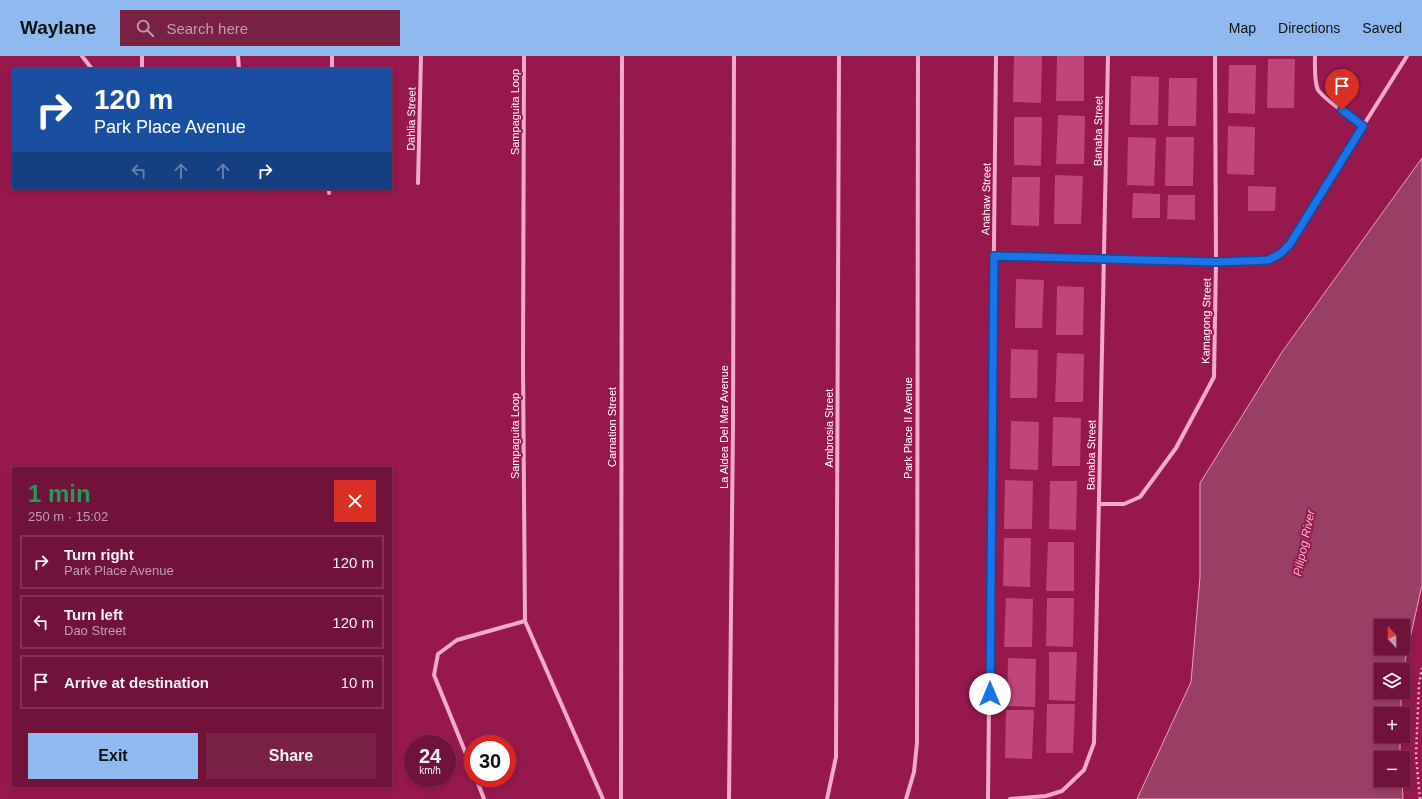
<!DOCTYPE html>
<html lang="en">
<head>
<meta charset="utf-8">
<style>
  :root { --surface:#71123a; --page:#792045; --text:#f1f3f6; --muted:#c09eaf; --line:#833254; --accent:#90b9f0 }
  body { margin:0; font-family:Arial,sans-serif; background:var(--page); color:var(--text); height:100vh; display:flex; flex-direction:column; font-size:15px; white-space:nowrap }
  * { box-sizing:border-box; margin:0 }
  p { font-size:13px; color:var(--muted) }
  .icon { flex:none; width:22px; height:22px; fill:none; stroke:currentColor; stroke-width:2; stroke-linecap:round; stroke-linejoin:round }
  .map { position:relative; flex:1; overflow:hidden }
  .details { position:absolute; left:12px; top:411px; width:380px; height:320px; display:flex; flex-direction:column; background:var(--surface); border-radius:0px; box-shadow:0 2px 6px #0003,0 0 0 1px var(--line) }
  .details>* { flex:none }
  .hud { position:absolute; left:12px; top:12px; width:380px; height:122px; border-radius:0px; box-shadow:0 2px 6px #0003,0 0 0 1px var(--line); background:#1a4fa0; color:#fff; overflow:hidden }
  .needle { width:26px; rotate:339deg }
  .fabs { position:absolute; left:1374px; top:563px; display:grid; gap:8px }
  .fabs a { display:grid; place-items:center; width:36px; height:36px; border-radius:0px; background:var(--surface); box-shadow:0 2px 6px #0003,0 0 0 1px var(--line); font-size:20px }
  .speed { position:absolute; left:404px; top:679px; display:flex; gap:8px; font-size:20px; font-weight:700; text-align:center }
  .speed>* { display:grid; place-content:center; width:52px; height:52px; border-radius:50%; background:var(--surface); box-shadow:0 2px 6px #0003,0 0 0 1px var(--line); line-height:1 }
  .speed small { font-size:10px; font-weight:400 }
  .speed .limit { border:6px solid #d22; background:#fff; color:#111 }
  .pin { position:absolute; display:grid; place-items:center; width:34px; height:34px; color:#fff; margin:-41px -17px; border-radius:50% 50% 50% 0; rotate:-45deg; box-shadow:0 0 4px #0007 }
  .pin .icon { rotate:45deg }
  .me { position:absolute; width:44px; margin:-22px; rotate:0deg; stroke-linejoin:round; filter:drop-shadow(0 0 3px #0008) }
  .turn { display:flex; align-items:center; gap:14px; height:84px; padding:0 16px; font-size:18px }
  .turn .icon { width:52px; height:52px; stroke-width:2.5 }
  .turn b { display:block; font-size:28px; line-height:34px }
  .lanes { display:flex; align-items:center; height:38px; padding:0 16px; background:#0003; justify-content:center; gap:20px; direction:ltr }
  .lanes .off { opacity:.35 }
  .round { display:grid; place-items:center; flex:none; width:42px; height:42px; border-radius:0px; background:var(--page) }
  .overview { display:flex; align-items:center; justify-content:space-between; height:68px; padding:0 16px }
  h1 { font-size:24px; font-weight:600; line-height:30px; color:#1e9e55 }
  .primary-button { display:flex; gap:8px; margin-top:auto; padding:8px 16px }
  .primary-button a { flex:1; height:46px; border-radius:0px; background:var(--accent); color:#111; font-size:16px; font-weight:600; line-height:46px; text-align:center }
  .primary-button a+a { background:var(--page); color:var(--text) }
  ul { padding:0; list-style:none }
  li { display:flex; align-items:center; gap:12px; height:54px; margin:0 8px 6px; padding:0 8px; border:2px solid var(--line); border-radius:0px }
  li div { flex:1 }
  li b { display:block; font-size:15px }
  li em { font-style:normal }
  header { display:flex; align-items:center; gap:24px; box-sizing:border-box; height:56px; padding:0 20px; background:var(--accent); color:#111 }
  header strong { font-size:19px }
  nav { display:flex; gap:22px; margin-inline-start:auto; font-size:14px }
  .search { width:280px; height:36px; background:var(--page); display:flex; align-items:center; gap:10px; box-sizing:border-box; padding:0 14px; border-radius:0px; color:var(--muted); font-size:15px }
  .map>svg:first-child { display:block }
</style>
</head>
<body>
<header>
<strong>Waylane</strong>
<div class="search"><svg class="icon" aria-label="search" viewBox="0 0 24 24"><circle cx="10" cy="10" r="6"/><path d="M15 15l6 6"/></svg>Search here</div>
<nav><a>Map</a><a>Directions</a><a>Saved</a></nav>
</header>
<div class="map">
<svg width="1422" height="743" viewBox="0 0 1422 743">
  <rect width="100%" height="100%" fill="#97184d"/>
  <!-- water -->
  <path fill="#993f64" stroke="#f39ec4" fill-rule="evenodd" d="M1422,102V529L1403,614H1381V636H1401V658H1381V680H1400V702H1381V724H1402L1403,743H1137L1191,626L1200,521V427L1282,296ZM1381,570H1403V592H1381Z"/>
  <!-- building -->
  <path fill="#bf457a" d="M1014,0H1042L1041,47L1013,46Z
    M1057,0H1084V45H1056Z
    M1268,3H1295L1294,52H1267Z
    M1229,9H1256L1255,58L1228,57Z
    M1131,20L1159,21L1158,69H1130Z
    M1169,22H1197L1196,70H1168Z
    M1058,59L1085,60L1084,108H1056Z
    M1014,61H1042L1041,110L1014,109Z
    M1228,70L1255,71L1254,119L1227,118Z
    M1128,81L1156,82L1154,130L1127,129Z
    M1166,81H1194L1193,130H1165Z
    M1055,119L1083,120L1081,168H1054Z
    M1012,121H1040L1039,170L1011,169Z
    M1248,130L1276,131L1275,155H1248Z
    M1133,137L1160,138V162H1132Z
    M1168,139H1195V164L1167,163Z
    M1016,223L1044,224L1042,272H1015Z
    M1057,230L1084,231L1083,279H1056Z
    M1011,293L1038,294L1037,342H1010Z
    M1057,297L1084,298L1083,346H1055Z
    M1053,361L1081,362L1080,410H1052Z
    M1011,365L1039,366L1038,414L1010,413Z
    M1005,424L1033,425L1032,473H1004Z
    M1050,425H1077L1076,474L1049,473Z
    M1004,482H1031L1030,531L1003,530Z
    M1048,486H1074V535H1046Z
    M1006,542L1033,543L1032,591H1004Z
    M1047,542H1074L1073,591L1046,590Z
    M1049,596H1077L1075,645L1049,644Z
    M1008,602L1036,603L1035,651L1007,650Z
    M1047,648H1075L1073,697H1046Z
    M1006,654H1034L1032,703L1005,702Z"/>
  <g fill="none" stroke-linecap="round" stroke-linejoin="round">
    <!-- path -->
    <path stroke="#f1abc9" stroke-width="2.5" stroke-dasharray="2 3" stroke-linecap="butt" d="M1420,743L1416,699L1419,628L1422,612"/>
    <!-- street -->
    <path stroke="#f1abc9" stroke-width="4" d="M82,0L92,13
      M238,0L239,13
      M524,0L523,309L525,565L603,743
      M1315,0C1315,9 1314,26 1318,34C1324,43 1353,63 1363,70
      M142,13V0
      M332,13V0
      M418,127L421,0
      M329,137V133
      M994,200L1216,206L1248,205L1268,204L1280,197L1289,188L1407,0
      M1099,448H1124L1140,441L1176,392L1214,321L1216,206L1215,0
      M473,715L434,619L438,598L457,584L525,565
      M476,722L484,743
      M621,743L622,0
      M729,743L733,370L734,0
      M827,743L836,701L839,0
      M906,743L914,716L917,687L918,0
      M988,743L996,0
      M1010,743L1046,740L1062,735L1084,714L1094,687L1108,0"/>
  </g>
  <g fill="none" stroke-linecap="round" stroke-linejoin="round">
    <defs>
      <path id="route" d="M990,638L994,200L1216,206L1248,205L1268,204L1280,198L1290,188L1363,70L1342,54"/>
    </defs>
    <!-- route casing -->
    <use href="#route" stroke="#114b97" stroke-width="10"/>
    <!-- route -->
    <use href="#route" stroke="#1a73e8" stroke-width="7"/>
  </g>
  <g text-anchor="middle" stroke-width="4" stroke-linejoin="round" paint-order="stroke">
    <!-- street labels -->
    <g font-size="11" fill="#fff" stroke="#97184d">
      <text transform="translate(515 56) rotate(-90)" y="4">Sampaguita Loop</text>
      <text transform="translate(411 63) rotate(-89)" y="4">Dahlia Street</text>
      <text transform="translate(1098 75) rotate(-89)" y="4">Banaba Street</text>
      <text transform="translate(986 143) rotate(-89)" y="4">Anahaw Street</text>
      <text transform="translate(1206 265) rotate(-89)" y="4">Kamagong Street</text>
      <text transform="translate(612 371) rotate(-90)" y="4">Carnation Street</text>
      <text transform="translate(724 371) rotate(-90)" y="4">La Aldea Del Mar Avenue</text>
      <text transform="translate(829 372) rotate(-90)" y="4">Ambrosia Street</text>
      <text transform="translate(908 372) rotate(-90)" y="4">Park Place II Avenue</text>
      <text transform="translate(515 380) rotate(-90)" y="4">Sampaguita Loop</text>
      <text transform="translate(1091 399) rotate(-89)" y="4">Banaba Street</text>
    </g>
    <!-- water labels -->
    <g font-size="12" font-style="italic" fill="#f7b8d4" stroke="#97184d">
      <text transform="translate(1304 487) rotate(-78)" y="4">Pilipog River</text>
    </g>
  </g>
</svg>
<div class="fabs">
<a><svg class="needle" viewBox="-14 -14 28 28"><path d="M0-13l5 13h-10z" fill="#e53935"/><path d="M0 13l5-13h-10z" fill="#c09eaf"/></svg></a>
<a><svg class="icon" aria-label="layers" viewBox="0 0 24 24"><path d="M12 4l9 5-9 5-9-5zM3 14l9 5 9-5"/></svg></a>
<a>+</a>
<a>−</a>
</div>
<div class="speed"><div>24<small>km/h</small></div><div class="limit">30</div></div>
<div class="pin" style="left:1342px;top:54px;background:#d93025"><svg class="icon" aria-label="arrive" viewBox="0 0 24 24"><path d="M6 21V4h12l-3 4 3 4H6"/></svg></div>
<svg class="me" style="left:990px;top:638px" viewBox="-20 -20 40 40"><circle r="19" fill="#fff"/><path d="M0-13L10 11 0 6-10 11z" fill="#1a73e8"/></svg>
<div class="hud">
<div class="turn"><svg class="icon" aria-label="right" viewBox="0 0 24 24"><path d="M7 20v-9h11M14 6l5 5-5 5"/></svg><div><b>120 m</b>Park Place Avenue</div></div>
<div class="lanes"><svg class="icon off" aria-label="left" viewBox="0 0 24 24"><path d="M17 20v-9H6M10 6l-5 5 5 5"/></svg><svg class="icon off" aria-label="ahead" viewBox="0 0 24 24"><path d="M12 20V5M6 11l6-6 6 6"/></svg><svg class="icon off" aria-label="ahead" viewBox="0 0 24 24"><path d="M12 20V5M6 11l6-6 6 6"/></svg><svg class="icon" aria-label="right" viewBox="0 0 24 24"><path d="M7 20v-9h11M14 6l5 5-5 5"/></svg></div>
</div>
<section class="details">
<div class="overview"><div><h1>1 min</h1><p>250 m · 15:02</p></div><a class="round" style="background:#d93025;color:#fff"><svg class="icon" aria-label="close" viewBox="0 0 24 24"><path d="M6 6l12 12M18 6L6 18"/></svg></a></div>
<ul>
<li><svg class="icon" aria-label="right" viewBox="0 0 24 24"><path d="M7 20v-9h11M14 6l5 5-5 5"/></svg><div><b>Turn right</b><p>Park Place Avenue</p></div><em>120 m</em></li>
<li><svg class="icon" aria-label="left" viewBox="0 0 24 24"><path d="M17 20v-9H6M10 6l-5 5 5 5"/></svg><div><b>Turn left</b><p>Dao Street</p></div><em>120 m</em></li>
<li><svg class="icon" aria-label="arrive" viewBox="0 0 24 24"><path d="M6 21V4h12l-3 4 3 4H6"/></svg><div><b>Arrive at destination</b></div><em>10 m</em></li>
</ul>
<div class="primary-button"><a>Exit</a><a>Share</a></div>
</section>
</div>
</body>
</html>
